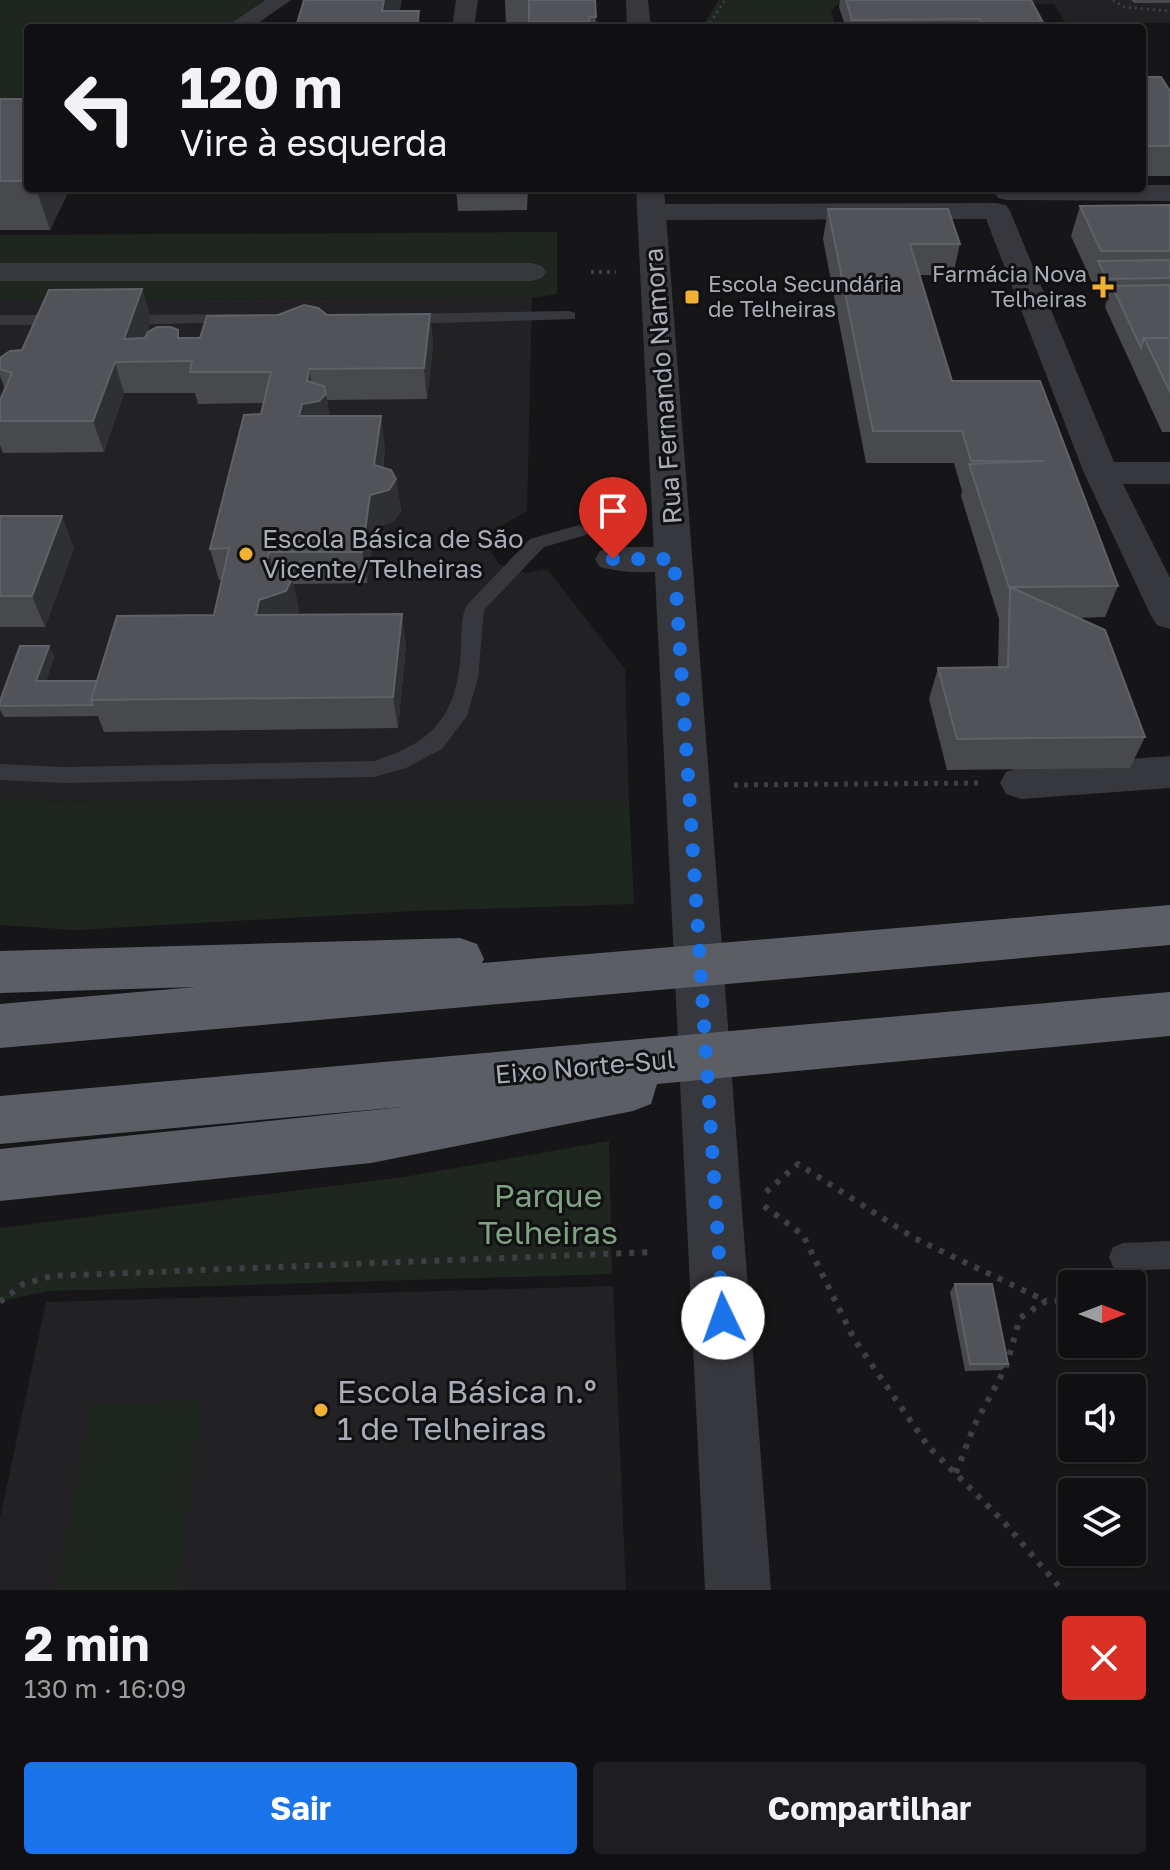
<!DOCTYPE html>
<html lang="pt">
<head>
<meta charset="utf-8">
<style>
  :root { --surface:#101012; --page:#1e1e20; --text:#f1f3f6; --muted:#9c9d9f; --line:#303032; --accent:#1a73e8 }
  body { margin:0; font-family:"Golos Text",sans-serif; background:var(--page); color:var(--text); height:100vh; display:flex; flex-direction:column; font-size:30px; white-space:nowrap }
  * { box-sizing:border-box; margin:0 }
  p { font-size:26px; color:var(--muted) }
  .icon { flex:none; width:44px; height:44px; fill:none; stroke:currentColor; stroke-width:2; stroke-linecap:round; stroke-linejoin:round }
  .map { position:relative; height:1590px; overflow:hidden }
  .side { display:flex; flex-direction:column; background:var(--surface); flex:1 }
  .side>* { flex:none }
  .hud { position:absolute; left:24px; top:24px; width:1122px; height:168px; border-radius:8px; box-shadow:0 2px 6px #0004,0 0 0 2px var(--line); background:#101012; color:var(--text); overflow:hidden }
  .needle { width:52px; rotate:90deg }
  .controls { position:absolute; left:1058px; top:1270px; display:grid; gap:16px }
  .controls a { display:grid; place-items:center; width:88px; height:88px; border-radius:8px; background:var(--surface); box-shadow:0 2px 6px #0004,0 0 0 2px var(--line); font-size:40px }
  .pin { position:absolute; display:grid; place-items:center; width:68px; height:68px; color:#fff; margin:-82px -34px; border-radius:50% 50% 50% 0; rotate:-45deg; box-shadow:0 0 8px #0007 }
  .pin .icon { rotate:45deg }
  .me { position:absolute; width:88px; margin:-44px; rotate:357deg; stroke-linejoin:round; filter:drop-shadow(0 0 6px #0008) }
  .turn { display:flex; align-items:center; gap:28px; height:168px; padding:0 24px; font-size:36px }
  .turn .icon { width:104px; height:104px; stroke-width:2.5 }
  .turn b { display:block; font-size:56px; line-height:68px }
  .round { display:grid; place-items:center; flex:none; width:84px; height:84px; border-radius:8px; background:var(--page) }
  .summary { display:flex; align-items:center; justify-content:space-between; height:136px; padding:0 24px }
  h1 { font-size:48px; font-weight:700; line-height:60px }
  .action { display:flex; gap:16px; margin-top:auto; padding:16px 24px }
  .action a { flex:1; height:92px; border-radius:8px; background:var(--accent); color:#fff; font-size:32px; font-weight:700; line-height:92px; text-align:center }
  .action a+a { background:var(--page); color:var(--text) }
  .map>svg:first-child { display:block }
</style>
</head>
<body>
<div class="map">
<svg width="1170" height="1590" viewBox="0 0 1170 1590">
  <rect width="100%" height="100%" fill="#161618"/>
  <!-- built -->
  <path fill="#222225" d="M844,0H1170V23H1066L1054,4L840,3Z
    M532,298L527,511L492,531L485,543L499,564L526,573L547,569L625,669L629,802H89L0,798V299Z
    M613,1286L626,1590H0V1518L46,1302Z"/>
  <!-- green -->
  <path fill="#1e261f" d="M0,0H264L225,28H28V110L0,120Z
    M719,0H844L831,10L836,28H701Z
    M557,232V294L532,298L0,299V235Z
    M0,798L89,802H629L634,904L414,911L75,930L0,925Z
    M609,1141L612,1274L50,1291L0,1301V1228L404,1177Z
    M202,1401L177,1590H57L91,1405Z"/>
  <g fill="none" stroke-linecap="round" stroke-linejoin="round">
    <!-- path-far3 -->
    <path stroke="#3d3f44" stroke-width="3" stroke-dasharray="2 4" stroke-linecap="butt" d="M1113,0L1124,7L1170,11
      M707,28L725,0"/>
    <!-- path-far2 -->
    <path stroke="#3d3f44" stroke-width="4" stroke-dasharray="3 5" stroke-linecap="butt" d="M591,272H616"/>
    <!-- path-far1 -->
    <path stroke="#3d3f44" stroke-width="5" stroke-dasharray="4 6" stroke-linecap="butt" d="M734,785L980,783"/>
    <!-- path -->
    <path stroke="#3d3f44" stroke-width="6" stroke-dasharray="5 8" stroke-linecap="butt" d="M766,1192L798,1164L914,1238L1046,1301
      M764,1206L803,1235L854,1339L928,1446L1003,1521L1062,1590
      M0,1302L23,1284L52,1276L654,1252
      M956,1473L974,1426L1006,1367L1020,1318L1046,1301L1072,1300"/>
    <!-- service -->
    <path fill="#37383d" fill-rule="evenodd" d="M569,311L575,313V319L402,324L394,319L402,314Z
      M236,314L242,316V322L122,325L114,320L122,315Z
      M0,315H64L72,320L64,325H0Z
      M579,525L588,531L586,535L544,547L484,610L478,678L467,716L442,749L406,768L374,777L65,783L0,780V764L65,767L374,761C436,742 458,713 461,648C462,634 460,618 467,605L530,539Z
      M1170,1241V1269L1123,1271L1113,1267L1109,1257L1113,1247L1123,1243Z"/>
    <!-- minor -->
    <path fill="#37383d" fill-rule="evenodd" d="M265,0H291L251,28H224Z
      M456,0H478L474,28H452Z
      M1142,185H1170V201L1007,200L998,198L994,192L996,188H1142Z
      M996,203L1006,205L1010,211L1114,462H1170V484H1123L1170,578V629L1157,625L1151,616L1084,473L986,219L651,220L641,218L637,212L641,206L651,204Z
      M0,263H532L542,266L546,272L542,278L532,281H0Z
      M613,547H674L687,551L692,559L687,567C661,574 626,574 600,567L595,559L600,551Z
      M1170,756V788L1021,799L1006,794L1000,783L1006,772L1021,767Z"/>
    <!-- tertiary -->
    <path fill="#37383d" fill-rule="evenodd" d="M626,0H648L651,28H627Z
      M636,188H664L771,1590H705Z"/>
    <!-- trunk -->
    <path fill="#5b5e65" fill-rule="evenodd" d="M1170,905V945L0,1048V1004L195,987L0,993V951L460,938L477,944L484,959L482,963Z
      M1170,992V1036L657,1084L651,1104L633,1111L371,1163L0,1201V1149L402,1107L0,1144V1096Z"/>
  </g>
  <!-- wall -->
  <path fill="#47494d" d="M505,0H595L596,28H529L506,24Z
    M840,0H1031L1046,28H846L839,7Z
    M1131,0H1170V3H1134Z
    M1142,77L1170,91V176H1142Z
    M0,99H28V188H70L50,230H0Z
    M456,188H528L527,210L458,211Z
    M1170,205V432H1162L1105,307L1107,300H1100L1071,236L1080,206Z
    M828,209L960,244L953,275H919L952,381L1118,586L1105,617L1077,618L1145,737L1130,768L947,770L929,699L938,668L998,667L999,619L961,496L962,491L954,463H866L823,239Z
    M142,289L151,320L145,338H200L327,315L430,314L433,345L427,399L327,400L330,416L385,447L383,468L396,479L401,511L393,522L375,527L367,583L293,584L299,610L297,615L406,645L398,728L104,732L98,716L4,717L0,710V701L49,646L54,657L46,681H97L214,615L222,580H219L210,549L261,414L264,403L198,404L195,393H124L104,452L3,453L0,445V400L5,389L0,376V358L22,350Z
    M0,516L74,548L45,627H0Z
    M955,1284L1008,1364L1002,1370L965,1371L950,1292Z"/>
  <!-- shaded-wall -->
  <path fill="#2f3033" d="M384,0H402L396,28L382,11Z
    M419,11L420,28H417V26Z
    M36,188H70L50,230Z
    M142,289L151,320L137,362L124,339Z
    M430,314L433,345L427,399L424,368Z
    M115,362L124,393L104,452L93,421Z
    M309,369L315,400L326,394L332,426L299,416Z
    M381,416L385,447L379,493L396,479L401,511L393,522L375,527L367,583L362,552Z
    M62,516L74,548L45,627L32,596Z
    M269,552L276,584L292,579L299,610L294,622L256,615Z
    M402,614L406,645L398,728L393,697Z
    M49,646L54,657L42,693L36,681Z"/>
  <!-- building -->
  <path fill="#525359" stroke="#5f6168" stroke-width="2" d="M304,0H384L382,11H419L417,26H410L409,28H300L296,27Z
    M529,0H595L596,17H589V22H529Z
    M846,0H1031L1046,28H984L980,19L852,20Z
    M1142,77H1161L1170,91V146H1142Z
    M0,99H28V181H0Z
    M1170,205V251H1101L1080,206Z
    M828,209H948L960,244H910L952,381H1040L1118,586L1009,587L969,464L1045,461H971L962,431H873Z
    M1170,260V278L1107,279L1098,261Z
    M1170,285V338H1144L1141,348L1112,286Z
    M142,289L124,339L145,338L148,332L157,327H171L178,330V338H200L207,316L278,315L304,305L318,308L327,315L430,314L424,368L309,369L307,381L324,386L326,394L319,401L302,404L299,416H381L374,465L391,470L396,479L389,490L370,495L362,552H269L266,565L286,570L292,579L286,591L259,600L256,615L402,614L393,697L91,700L117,616L214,615L229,548L210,549L244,415L261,414L271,372H190L192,361L115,362L93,421H0V400L12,373L0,369V358L10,351L22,350L49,290Z
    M1144,338H1170V392Z
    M0,516H62L32,596H0Z
    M1010,587L1105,630L1145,737L957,739L938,668L1008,667Z
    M20,646H49L36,681H97L91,700L93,705L0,706V701Z
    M955,1284H992L1008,1364H970Z"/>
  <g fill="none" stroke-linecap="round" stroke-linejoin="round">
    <!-- route -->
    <path stroke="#1a73e8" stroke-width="14" stroke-dasharray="0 25.2" d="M613,559H674L723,1318"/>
  </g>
  <!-- markers -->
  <g fill="#f2b134" stroke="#111113" stroke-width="3">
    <path d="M1099 275h8v8h8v8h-8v8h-8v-8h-8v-8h8z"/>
    <rect x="684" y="289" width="16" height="16" rx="4"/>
    <circle cx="246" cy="554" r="8"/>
    <circle cx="321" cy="1410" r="8"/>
  </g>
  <g text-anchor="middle" stroke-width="6" stroke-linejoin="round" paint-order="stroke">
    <!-- far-poi labels -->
    <g font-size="22" fill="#a8adb8" stroke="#111113" text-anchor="end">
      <text x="1087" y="282">Farmácia Nova<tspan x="1087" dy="25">Telheiras</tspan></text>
      <text x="708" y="292" text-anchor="start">Escola Secundária<tspan x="708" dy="25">de Telheiras</tspan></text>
    </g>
    <!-- street labels -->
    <g font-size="26" fill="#a8adb8" stroke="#111113">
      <text transform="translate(663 386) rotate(-94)" y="9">Rua Fernando Namora</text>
      <text transform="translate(585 1067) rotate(-5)" y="9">Eixo Norte-Sul</text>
    </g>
    <!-- poi labels -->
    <g font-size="26" fill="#a8adb8" stroke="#111113" text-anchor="start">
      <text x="262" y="548">Escola Básica de São<tspan x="262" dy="30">Vicente/Telheiras</tspan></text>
    </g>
    <!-- near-park labels -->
    <g font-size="32" fill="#7fa381" stroke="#111113">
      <text x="548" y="1207">Parque<tspan x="548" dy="37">Telheiras</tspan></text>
    </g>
    <!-- near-poi labels -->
    <g font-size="32" fill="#a8adb8" stroke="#111113" text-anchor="start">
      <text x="337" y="1403">Escola Básica n.º<tspan x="337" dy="37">1 de Telheiras</tspan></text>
    </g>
  </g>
</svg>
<div class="controls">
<a><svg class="needle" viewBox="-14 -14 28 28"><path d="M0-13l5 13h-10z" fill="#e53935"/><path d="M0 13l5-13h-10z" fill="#9c9d9f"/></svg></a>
<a><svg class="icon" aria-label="sound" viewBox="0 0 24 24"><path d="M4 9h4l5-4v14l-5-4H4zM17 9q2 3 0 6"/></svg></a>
<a><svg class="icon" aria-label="layers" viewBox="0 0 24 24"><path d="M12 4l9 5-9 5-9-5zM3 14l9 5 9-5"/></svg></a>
</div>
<div class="pin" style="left:613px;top:559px;background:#d93025"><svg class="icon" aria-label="arrive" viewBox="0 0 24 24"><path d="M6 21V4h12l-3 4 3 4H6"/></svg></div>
<svg class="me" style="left:723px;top:1318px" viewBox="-20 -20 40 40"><circle r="19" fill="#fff"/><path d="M0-13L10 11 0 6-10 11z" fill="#1a73e8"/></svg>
<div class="hud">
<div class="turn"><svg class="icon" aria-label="left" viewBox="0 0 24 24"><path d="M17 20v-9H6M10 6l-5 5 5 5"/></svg><div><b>120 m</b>Vire à esquerda</div></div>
</div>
</div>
<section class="side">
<div class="summary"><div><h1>2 min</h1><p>130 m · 16:09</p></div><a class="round" style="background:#d93025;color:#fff"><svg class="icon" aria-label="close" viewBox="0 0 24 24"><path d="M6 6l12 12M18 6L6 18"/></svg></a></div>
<div class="action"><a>Sair</a><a>Compartilhar</a></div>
</section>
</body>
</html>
